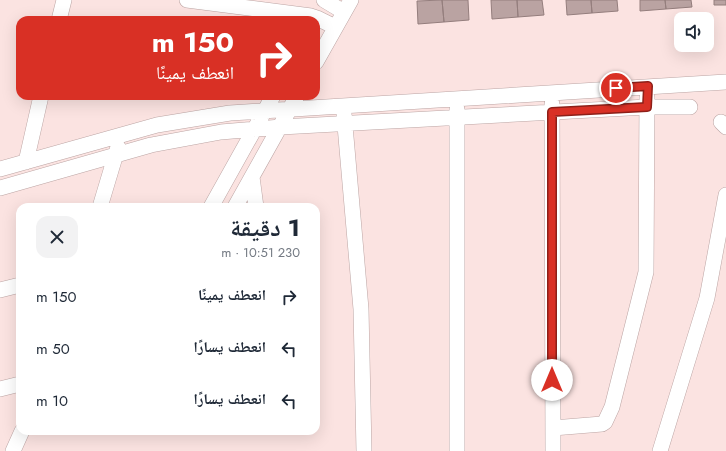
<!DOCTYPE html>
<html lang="ar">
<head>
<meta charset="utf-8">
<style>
  :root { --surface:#fff; --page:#f2f2f3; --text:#1f2937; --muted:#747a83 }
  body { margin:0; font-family:Jost,"Noto Naskh Arabic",sans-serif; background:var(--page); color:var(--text); direction:rtl; height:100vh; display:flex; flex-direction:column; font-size:15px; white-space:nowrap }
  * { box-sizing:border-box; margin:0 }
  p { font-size:13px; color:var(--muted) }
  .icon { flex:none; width:22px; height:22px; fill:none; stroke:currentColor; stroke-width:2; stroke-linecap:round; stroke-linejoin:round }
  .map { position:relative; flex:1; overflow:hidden; direction:ltr }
  .side { position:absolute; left:16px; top:203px; width:304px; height:232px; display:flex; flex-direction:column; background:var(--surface); border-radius:12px; box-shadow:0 4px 16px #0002; direction:rtl }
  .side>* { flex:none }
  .hud { position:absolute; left:16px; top:16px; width:304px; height:84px; border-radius:12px; box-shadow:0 4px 16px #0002; direction:rtl; background:#d93025; color:#fff; overflow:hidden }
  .controls { position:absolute; left:674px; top:12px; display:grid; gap:8px }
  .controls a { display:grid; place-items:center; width:40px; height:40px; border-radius:8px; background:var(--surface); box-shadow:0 4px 16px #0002; font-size:20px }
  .pin { position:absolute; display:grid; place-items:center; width:34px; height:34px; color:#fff; margin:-17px; border:2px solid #fff; border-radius:50%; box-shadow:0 1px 4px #0007 }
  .me { position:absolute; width:44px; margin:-22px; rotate:0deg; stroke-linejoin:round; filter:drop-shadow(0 0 3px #0008) }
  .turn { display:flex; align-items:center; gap:14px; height:84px; padding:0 20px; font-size:18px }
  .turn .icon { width:52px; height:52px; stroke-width:2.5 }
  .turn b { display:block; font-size:28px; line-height:34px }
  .round { display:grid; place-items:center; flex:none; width:42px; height:42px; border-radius:12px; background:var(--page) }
  .head { display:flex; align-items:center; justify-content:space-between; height:68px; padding:0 20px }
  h1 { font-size:24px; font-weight:700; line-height:30px }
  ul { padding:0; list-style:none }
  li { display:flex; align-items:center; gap:12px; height:52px; padding:0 20px }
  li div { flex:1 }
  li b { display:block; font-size:15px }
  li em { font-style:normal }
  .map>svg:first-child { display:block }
</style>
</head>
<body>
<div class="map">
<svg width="726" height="451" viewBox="0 0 726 451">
  <rect width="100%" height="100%" fill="#fbe3e1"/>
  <!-- building -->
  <path fill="#baa3a2" stroke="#947e7d" d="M442,0L444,22L418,24L417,1Z
    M442,0H468L469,20L444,22Z
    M491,0H517L518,17L492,19Z
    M517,0H542L544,15L518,17Z
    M566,0H591L592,13L567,15Z
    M591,0H617L618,11L592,13Z
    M640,0H665L666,9L640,11Z
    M665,0H691L692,7L666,9Z
    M714,0H726V5H714Z"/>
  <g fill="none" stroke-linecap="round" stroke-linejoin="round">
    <defs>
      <path id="street" d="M187,0L311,16L317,18L335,27
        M324,0L344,12
        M59,20L64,0
        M316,62L351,0
        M552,104L553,451
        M457,109V451
        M344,114L361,309L364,451
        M721,122L726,127
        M26,162L41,96
        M0,169L157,125L230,113L726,82
        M252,177L256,207
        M0,188L151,145L221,132L281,127L647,107H690
        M100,207L118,147
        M211,207L273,96
        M235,207L297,96
        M0,290L20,285
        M0,389L20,384
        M553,428L602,424L605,422L612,407L646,272L647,97
        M13,451L22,431
        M660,451L707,298L726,195"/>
    </defs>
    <!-- street casing -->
    <use href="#street" stroke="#bca5a4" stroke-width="16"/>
    <!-- street -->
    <use href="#street" stroke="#fff" stroke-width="15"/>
  </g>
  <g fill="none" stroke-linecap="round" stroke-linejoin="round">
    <defs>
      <path id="route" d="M552,380V112L647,107L648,86L616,88"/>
    </defs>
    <!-- route casing -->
    <use href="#route" stroke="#8d1f18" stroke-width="10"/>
    <!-- route -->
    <use href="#route" stroke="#d93025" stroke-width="7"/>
  </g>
</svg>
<div class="controls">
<a><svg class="icon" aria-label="sound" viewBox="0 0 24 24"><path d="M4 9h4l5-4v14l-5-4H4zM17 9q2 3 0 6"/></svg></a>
</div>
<div class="pin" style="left:616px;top:88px;background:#d93025"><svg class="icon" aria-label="arrive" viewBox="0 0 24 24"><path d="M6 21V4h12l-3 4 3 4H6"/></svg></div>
<svg class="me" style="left:552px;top:380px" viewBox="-20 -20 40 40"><circle r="19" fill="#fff"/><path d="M0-13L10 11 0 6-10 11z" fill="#d93025"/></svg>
<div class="hud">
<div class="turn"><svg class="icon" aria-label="right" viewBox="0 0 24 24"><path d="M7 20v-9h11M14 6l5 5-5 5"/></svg><div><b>150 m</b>انعطف يمينًا</div></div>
</div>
<section class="side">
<div class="head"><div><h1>1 دقيقة</h1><p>230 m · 10:51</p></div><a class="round"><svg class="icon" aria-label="close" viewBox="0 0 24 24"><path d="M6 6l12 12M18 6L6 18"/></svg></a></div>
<ul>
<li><svg class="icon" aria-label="right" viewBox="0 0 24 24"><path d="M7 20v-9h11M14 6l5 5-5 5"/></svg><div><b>انعطف يمينًا</b></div><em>150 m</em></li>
<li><svg class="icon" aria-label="left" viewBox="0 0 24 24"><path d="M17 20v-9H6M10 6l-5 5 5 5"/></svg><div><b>انعطف يسارًا</b></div><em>50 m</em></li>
<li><svg class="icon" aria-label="left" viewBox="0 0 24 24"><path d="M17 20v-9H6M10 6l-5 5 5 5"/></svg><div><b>انعطف يسارًا</b></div><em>10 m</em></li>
</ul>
</section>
</div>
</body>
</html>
